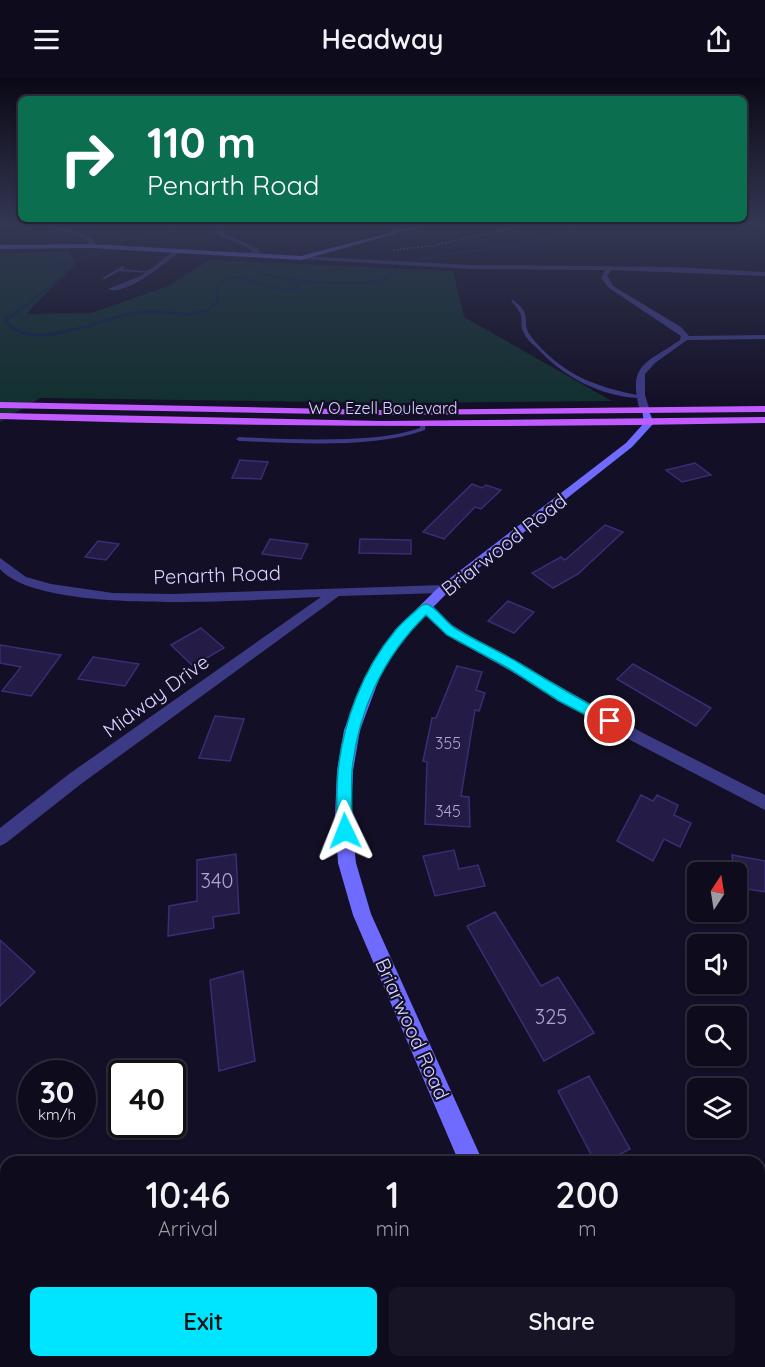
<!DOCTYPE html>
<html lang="en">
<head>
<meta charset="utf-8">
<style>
  :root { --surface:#0e0b1c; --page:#171425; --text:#f1f3f6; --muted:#9b9ba3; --line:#2e2b3b; --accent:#00e5ff }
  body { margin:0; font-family:Quicksand,sans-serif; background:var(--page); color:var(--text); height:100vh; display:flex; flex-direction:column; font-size:22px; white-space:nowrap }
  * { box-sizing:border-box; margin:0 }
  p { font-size:20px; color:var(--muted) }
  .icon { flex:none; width:33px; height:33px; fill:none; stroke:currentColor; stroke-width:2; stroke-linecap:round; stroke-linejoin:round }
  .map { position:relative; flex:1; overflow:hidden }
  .details { position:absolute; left:0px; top:1078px; width:765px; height:212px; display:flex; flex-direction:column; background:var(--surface); border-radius:18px 18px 0 0; box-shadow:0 2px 4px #0004,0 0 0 2px var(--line) }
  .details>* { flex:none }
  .hud { position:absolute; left:18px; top:18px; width:729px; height:126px; border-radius:9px; box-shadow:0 2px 4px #0004,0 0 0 2px var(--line); background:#0b6e4f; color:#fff; overflow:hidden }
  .needle { width:39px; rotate:12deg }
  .fabs { position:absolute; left:687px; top:784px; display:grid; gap:12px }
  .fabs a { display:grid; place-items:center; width:60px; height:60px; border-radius:9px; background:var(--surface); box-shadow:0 2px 4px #0004,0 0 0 2px var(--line); font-size:30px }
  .speed { position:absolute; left:18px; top:982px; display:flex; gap:12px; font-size:30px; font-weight:700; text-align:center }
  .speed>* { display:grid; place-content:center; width:78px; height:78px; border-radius:50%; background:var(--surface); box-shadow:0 2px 4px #0004,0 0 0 2px var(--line); line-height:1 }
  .speed small { font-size:15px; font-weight:400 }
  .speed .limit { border:3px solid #111; border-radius:9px; background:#fff; color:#111 }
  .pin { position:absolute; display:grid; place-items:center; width:51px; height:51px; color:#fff; margin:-26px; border:3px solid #fff; border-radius:50%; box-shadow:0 2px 6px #0007 }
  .me { position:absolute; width:66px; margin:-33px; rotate:358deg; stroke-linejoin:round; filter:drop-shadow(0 0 4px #0008) }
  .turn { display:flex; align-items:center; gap:21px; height:126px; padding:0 30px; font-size:27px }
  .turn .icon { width:78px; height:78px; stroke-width:2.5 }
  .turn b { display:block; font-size:42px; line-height:51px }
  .eta { display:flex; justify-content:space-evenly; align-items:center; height:102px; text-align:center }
  .eta b { font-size:36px; font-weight:600; line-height:42px }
  .primary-button { display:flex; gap:12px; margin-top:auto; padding:12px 30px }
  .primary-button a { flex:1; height:69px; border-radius:9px; background:var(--accent); color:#111; font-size:24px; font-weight:600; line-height:69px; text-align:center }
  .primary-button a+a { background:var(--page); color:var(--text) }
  header { display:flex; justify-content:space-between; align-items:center; height:78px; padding:0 30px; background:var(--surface); font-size:27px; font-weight:600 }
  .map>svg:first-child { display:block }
</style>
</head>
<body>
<header><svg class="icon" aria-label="menu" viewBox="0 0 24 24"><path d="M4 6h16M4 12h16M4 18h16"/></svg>Headway<svg class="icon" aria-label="share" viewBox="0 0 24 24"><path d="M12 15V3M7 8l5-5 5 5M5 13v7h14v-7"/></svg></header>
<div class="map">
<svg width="765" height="1289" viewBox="0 0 765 1289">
  <rect width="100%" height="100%" fill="#130f26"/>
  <!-- green -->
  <path fill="#12302f" d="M69,173L75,186L26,236L92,235L168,208L210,182L453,193L464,239L612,323L394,325L40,320L0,344V176Z"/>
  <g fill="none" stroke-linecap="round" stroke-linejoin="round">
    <!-- stream-far1 -->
    <path stroke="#0c2248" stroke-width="2" d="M158,157L163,160C182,161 204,159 222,166C237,171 244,187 259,194C282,204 352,208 377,203C388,201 396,193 404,186
      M116,167L125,160L158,157L186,146
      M408,185C467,167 532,175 587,146
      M0,188L53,189L64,193L65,197L16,235
      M56,188L109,171
      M136,235H163
      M198,235L209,231L217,224V209C238,183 270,220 299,210L295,204L297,202"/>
    <!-- stream -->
    <path stroke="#0c2248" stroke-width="3" d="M18,233L5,243C36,278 103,237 142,234C162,232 183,240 203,233"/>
  </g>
  <!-- building -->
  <path fill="#241b47" stroke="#3b2d73" stroke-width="1.5" d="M240,382L268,384L261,401L232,400Z
    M695,385L711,397L682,404L666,392Z
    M472,406L482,410L486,407L501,412L481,431L475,429L444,461L423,454Z
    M605,447L623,454L578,496L553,510L532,495L561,479L565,482Z
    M270,461L308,466L301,481L262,476Z
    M360,461L411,462V476L359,475Z
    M98,463L119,466L106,482L85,479Z
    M508,523L534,534L514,555L488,543Z
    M201,550L224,570L193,588L171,567Z
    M0,567L61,577L31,618L2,613L21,589L0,585Z
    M93,579L139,586L125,608L78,601Z
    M633,586L711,630L696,648L617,601Z
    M457,588L482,594L476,612L485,615L479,633L475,632L461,718L469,719L470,749L425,746L427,684L423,683L432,640H436Z
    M215,638L244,641L230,683L199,680Z
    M641,717L653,723L657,717L678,727L674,737L691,745L680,769L664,761L653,783L617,763Z
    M454,772L459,791L478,787L485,808L435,818L423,778Z
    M236,776L239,835L213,839L214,850L168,858L169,828L197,823V782Z
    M732,777L765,783V814L736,809V795H734Z
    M495,834L541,908L558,899L594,955L544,983L467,848Z
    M0,862L35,894L0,928Z
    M243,893L255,983L219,993L210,902Z
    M589,998L630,1071L605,1084H595L558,1013Z"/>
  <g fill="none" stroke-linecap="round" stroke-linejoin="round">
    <!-- path -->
    <path stroke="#2fb8b0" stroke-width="1.5" stroke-dasharray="1.5 2" stroke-linecap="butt" d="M393,172L430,168L534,146"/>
    <!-- lane -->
    <path fill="#3d3a85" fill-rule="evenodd" d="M123,188L125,189L122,191L152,194L150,195L119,193L105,201L102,200Z
      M511,222H513C518,226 523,230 525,236C527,243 525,248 528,254C532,261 538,267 543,272C572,301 602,310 642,318V320C602,320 562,298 536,269C531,265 526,260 524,255C520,249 522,243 521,237C519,231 513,226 511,222Z
      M423,343L426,345L425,352C372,371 295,365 239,363L236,361L239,359C275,361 311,362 346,361C372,360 396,358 420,350V345Z"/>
    <!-- street -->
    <path fill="#3d3a85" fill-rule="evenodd" d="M42,146H48L82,155L94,162V168L89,169L88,163C74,153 56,156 42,146Z
      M216,147L221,148V154L257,170L259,174L255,178H251L252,172L216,156Z
      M177,171L179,174C165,185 125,219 108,211L141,198Z
      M301,178L471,187L672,189L765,194V198L612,192L607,197L613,208L681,249L689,258L765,257V261L687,262L655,285L645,296V317L650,333L645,336L640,333C627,285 646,286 680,262L681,258L609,210L601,200L605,192L471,191L299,181Z
      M0,480L26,499L51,506L113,515L172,516L444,507L450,511L444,515L339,518L81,706L6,765L0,768V750L69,696L321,519C256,521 42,539 0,491Z
      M427,526L432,527L451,546L472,559L643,655L765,717V732L632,663L463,566L442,552L422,533L421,530Z"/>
    <!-- secondary -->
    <path fill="#6f6bff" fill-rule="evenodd" d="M423,146H431L301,182L91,170L0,171V167L91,166L301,178Z
      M642,331H648L654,345L632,369L448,514L405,558L384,588L360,652L353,693L351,738L356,785L371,836L483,1084H459L353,837L338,785L335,738L337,693L344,652L371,587L395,552L440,508L626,365L644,345Z
      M549,1284H577L579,1289H551Z"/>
    <!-- primary -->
    <path fill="#c25bff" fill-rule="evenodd" d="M0,324L382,332L765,328V334L382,337L0,330Z
      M0,335L382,343L765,339V345C510,350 255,349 0,341Z"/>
  </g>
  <!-- sky -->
  <linearGradient id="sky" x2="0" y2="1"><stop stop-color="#0a0815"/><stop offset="0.45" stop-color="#333752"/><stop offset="1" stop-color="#333752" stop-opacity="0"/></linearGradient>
  <rect width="765" height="326" fill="url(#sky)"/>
  <!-- route -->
  <path fill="#00e5ff" stroke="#0095a6" stroke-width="1.5" d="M427,526C438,530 446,546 458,552C478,564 499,573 519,585C550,604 581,623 614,639L616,643L614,647H605L559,623L508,590L447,557L426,537C383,579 358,633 352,693C351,713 352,734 352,753L350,758L345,760L339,758L337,753C337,734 336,713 338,693C343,644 363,591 395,553C403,543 414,535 422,527Z"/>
  <g text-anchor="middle" stroke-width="4.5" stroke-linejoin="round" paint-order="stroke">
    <!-- far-street labels -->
    <g font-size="16" fill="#d9d4ff" stroke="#130f26">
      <text x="383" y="336">W O Ezell Boulevard</text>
    </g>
    <!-- number labels -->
    <g font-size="16" fill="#aca6d1">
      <text x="448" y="671">355</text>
      <text x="448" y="739">345</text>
    </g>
    <!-- street labels -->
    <g font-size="20" fill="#d9d4ff" stroke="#130f26">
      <text transform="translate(504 467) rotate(-38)" y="7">Briarwood Road</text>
      <text transform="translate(217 497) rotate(-2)" y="7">Penarth Road</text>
      <text transform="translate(156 618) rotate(-36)" y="7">Midway Drive</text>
      <text transform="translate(412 951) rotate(66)" y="7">Briarwood Road</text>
    </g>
    <!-- near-number labels -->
    <g font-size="20" fill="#aca6d1">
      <text x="217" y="810">340</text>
      <text x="551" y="946">325</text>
    </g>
  </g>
</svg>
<div class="fabs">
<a><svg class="needle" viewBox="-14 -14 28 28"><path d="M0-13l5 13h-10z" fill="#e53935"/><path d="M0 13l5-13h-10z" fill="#9b9ba3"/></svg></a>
<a><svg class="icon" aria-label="sound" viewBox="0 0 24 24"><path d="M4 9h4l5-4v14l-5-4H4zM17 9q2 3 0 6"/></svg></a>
<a><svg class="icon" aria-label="search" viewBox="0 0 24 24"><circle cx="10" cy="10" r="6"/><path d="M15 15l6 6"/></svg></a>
<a><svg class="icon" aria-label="layers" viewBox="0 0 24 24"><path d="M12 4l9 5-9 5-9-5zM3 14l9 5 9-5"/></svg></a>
</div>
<div class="speed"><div>30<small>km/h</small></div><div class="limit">40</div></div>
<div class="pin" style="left:610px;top:643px;background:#d93025"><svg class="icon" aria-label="arrive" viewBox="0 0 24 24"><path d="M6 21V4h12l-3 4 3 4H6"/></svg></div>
<svg class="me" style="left:345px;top:753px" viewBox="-20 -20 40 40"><path d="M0-17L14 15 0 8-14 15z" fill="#00e5ff" stroke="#fff" stroke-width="4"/></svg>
<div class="hud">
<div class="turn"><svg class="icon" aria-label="right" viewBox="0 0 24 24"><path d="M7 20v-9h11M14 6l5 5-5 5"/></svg><div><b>110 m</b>Penarth Road</div></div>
</div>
<section class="details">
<div class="eta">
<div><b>10:46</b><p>Arrival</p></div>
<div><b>1</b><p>min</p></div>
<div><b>200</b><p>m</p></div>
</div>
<div class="primary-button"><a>Exit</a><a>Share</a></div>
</section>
</div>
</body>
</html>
